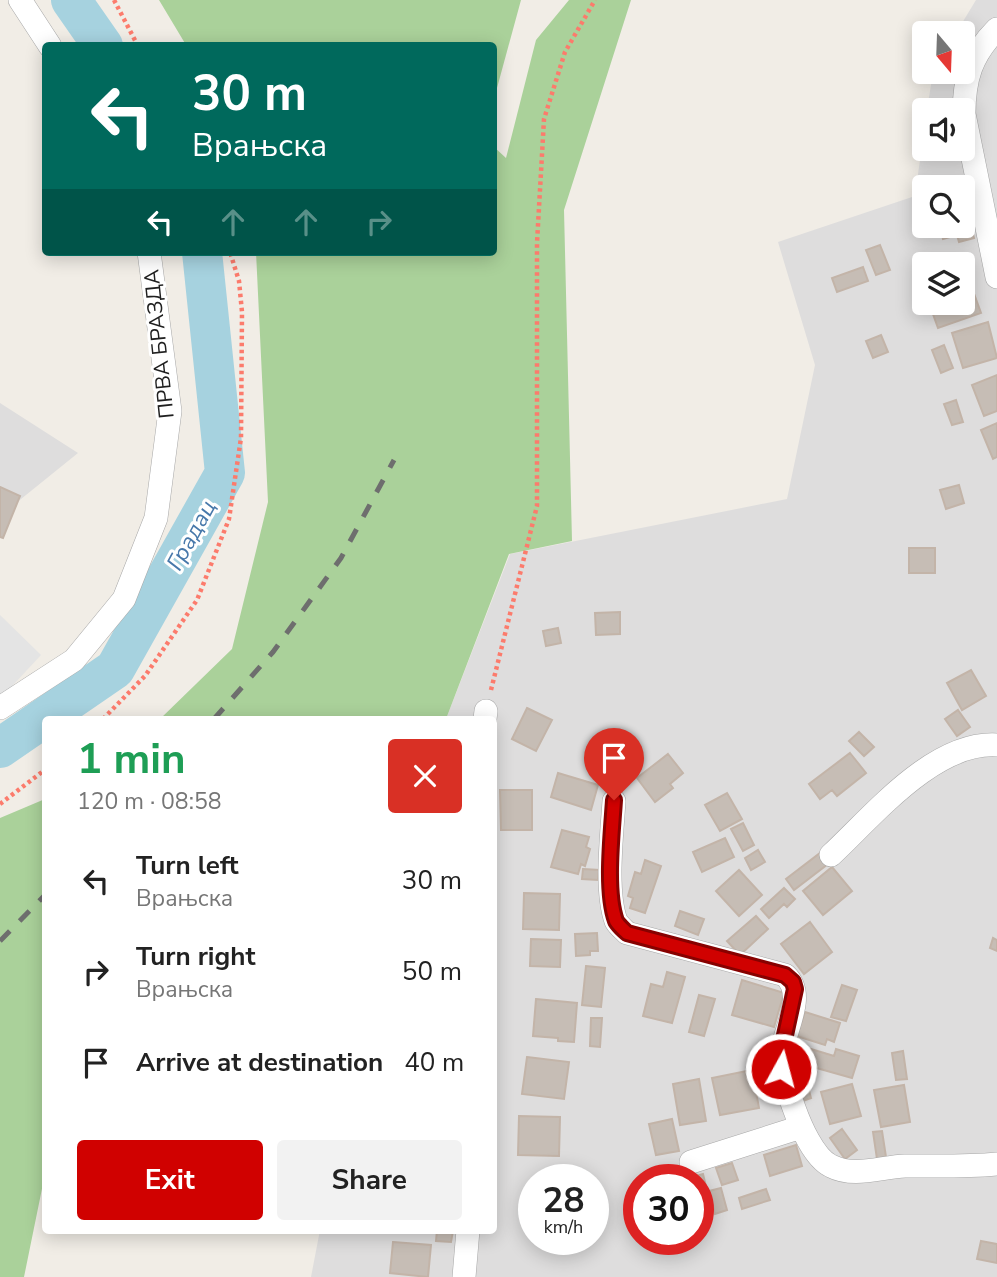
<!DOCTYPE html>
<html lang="en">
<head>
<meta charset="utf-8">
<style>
  :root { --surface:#fff; --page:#f2f2f2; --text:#222; --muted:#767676; --accent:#d00100 }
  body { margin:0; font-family:"Nunito Sans",sans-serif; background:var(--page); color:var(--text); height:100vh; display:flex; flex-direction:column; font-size:26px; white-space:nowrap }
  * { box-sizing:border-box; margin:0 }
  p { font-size:23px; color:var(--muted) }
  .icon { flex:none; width:38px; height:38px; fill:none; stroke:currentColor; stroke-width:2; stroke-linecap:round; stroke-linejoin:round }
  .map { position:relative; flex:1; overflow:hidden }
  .drawer { position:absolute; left:42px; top:716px; width:455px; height:518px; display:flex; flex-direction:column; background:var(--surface); border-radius:7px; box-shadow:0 4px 18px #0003 }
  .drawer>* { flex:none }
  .banner { position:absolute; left:42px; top:42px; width:455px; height:214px; border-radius:7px; box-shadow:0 4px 18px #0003; background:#00695c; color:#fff; overflow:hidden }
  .needle { width:46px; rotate:161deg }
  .fabs { position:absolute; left:912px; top:21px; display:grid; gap:14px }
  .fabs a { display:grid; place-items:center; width:63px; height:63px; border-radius:7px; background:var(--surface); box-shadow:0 4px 18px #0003; font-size:35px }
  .speed { position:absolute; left:518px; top:1164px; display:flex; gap:14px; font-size:35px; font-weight:700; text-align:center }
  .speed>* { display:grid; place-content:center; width:91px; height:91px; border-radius:50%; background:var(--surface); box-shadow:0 4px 18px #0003; line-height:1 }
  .speed small { font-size:18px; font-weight:400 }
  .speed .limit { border:10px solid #d22; background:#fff; color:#111 }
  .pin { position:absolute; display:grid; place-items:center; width:60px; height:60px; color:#fff; margin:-72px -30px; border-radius:50% 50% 50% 0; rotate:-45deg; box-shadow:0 0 7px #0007 }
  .pin .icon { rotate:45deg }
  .me { position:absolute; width:77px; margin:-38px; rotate:7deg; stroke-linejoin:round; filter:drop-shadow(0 0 5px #0008) }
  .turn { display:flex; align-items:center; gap:24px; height:147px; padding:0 35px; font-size:32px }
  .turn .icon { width:91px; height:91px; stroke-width:2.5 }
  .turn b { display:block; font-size:49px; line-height:60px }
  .lanes { display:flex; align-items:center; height:66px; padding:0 35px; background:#0003; justify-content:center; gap:35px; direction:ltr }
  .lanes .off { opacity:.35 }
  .round { display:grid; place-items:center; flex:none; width:74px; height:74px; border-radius:7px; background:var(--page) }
  .summary { display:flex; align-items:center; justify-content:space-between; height:119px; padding:0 35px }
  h1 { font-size:42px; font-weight:700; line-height:52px; color:#1e9e55 }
  .action { display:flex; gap:14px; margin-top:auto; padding:14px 35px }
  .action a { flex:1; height:80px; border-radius:7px; background:var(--accent); color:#fff; font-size:28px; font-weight:700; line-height:80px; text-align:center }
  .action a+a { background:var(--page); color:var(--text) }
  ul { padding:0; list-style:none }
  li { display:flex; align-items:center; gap:21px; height:91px; padding:0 35px }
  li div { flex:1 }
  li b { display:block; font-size:26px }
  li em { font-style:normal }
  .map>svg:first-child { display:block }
</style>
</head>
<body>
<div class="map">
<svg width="997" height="1277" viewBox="0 0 997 1277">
  <rect width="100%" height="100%" fill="#f1ede6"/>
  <!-- residential -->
  <path fill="#dedddd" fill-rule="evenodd" d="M976,0H997V1277H311L320,1230H494V719H446L510,554L787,499L815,365L778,242L915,196L924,131V149H962V110H927L933,72H962V33H956ZM924,187H962V226H924ZM924,264H962V303H924ZM534,1180H593V1239H534ZM639,1180H698V1239H639Z
    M0,403L78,453L0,516Z"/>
  <!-- forest -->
  <path fill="#aad19a" d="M159,0H521L494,99V46L186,45Z
    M569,0H631L564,210L572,541L509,554L446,719H160L232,649L268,502L256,252H494V147L506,158L536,40Z
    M45,799L46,1169L24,1277H0V818Z"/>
  <!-- parking -->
  <path fill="#e4e4e4" d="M0,615L41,655L0,699Z"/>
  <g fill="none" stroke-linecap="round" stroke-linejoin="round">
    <!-- river -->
    <path stroke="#a6d2df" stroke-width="40" d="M71,0L103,46
      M0,748L115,669L225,473L202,252"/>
  </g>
  <!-- building -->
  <path fill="#c6bdb5" stroke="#c3b4a8" stroke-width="2" d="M966,210L974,238L959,242L957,235L943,239L940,226H962V211Z
    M880,245L890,270L876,275L866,250Z
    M863,267L868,281L837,292L832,278Z
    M969,280L981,313L938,328L929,303H962V282Z
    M988,322L997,358L963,368L952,333Z
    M881,335L888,352L873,358L866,341Z
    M944,345L953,368L941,373L932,350Z
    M997,375V411L984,416L972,385Z
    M956,400L963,422L952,425L944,404Z
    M997,423V457L993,459L981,430Z
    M959,485L964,503L946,509L940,490Z
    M0,487L20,496L3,538L0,537Z
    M909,548H935V573H909Z
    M620,612V634L596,635L595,613Z
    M558,628L561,643L546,646L543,631Z
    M971,670L986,696L962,710L947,683Z
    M527,708L552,720L536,751L512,739Z
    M958,710L970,727L957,736L945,719Z
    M859,732L874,747L864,756L849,741Z
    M850,753L866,773L837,796L832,790L820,799L809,784Z
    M668,754L683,773L670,784L673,788L655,802L637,778Z
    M558,773L598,785L591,810L551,797Z
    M500,790H532V830H501Z
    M727,793L742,819L720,831L705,805Z
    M743,823L754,845L743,851L731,829Z
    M562,830L589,837L586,847L590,849L585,866L581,864L578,874L551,867Z
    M725,838L734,857L702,872L693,852Z
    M758,850L765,862L751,870L745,858Z
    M820,853L828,864L794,890L786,879Z
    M645,860L661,866L645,913L630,908L633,898L628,896L635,872L641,874Z
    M832,867L852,891L823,915L803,891Z
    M583,869L599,870L598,880L582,879Z
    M739,870L762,895L739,916L716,891Z
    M784,888L795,899L787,907L784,904L769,918L761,909Z
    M524,893L560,894L559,930L523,929Z
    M680,911L704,919L698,935L675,926Z
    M756,916L768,929L740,955L727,941Z
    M810,922L832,952L804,974L781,944Z
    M597,933L598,951H590V955L576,956L575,934Z
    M993,938L997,940V951L990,948Z
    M531,939L561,940L560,967L530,966Z
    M586,966L605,968L601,1007L582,1005Z
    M667,972L685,977L672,1023L643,1016L651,984L663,987Z
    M742,980L784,993L774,1027L732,1015Z
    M842,985L857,990L846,1021L831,1017Z
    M699,995L715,999L704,1036L689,1032Z
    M536,999L577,1003L574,1042L558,1041V1038L533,1036Z
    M805,1012L840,1023L834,1042L827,1039L825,1045L797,1036Z
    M591,1018H602L600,1047L590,1046Z
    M811,1049L834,1056L836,1049L859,1056L852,1078L806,1065Z
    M903,1051L907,1079L896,1080L892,1053Z
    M527,1057L569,1062L564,1099L522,1094Z
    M752,1070L759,1108L720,1115L712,1078Z
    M699,1079L706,1121L680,1125L673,1084Z
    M806,1079L811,1098L800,1102L795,1083Z
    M852,1084L861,1116L830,1124L821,1092Z
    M904,1085L910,1122L881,1127L874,1090Z
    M519,1116L560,1117L559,1156L518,1155Z
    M672,1119L679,1151L656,1155L649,1124Z
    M842,1129L857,1150L845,1159L830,1138Z
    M882,1131L886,1157L877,1159L873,1132Z
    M796,1145L802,1166L770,1176L764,1155Z
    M732,1163L738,1180L722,1185L716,1168Z
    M703,1174L710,1203L698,1205V1180H682Z
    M721,1188L727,1210L715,1214L709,1191Z
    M766,1189L770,1200L742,1209L739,1198Z
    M437,1230L453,1231L451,1242L436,1241Z
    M981,1241L997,1244V1263L977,1259Z
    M393,1242L431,1245L428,1277L390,1273Z"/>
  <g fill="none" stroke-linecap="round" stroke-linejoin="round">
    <defs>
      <path id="street" d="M20,0L50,46
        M997,29C971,55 964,79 964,114L997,277
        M0,708L74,660L124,599L156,518L170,411L149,252
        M485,719L486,711
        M614,801C612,833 605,891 616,921C619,926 623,929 627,933L785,975C805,993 788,1023 783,1046C778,1068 787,1088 794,1108C800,1125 814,1158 831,1166C854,1178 881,1167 905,1166C936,1166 967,1167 997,1164
        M831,855C873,816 934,741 997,745
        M691,1162L801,1127
        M464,1277L468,1230"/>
    </defs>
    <!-- street casing -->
    <use href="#street" stroke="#a7a7a7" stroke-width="24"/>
    <!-- path -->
    <path stroke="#fc7b6c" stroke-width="4.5" stroke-dasharray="3.5 3.5" stroke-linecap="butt" d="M114,0L138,46
      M491,690L537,506V243L544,119L565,52L595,0
      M103,719L145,676L197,600L229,519L241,438L242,312L239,281L230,252
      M0,804L46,769"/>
    <!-- street -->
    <use href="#street" stroke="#fff" stroke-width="23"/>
    <!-- rail -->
    <path stroke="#6e6e6e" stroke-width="5" stroke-dasharray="14 14" stroke-linecap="butt" d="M214,719L273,652L341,558L394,460
      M0,941L46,894"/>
  </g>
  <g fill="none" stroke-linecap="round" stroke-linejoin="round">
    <defs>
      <path id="route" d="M614,800C612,833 605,891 616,921C619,926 623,929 627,933L785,975L793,982L795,989L782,1049L781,1069"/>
    </defs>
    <!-- route casing -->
    <use href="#route" stroke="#870100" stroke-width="18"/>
    <!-- route -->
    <use href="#route" stroke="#d00100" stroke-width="12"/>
  </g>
  <g text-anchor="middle" stroke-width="6" stroke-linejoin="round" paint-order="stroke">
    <!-- street labels -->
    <g font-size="21" fill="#202020" stroke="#fff">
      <text transform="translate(159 344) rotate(-96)" y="7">ПРВА БРАЗДА</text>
    </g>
    <!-- water labels -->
    <g font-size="23" font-style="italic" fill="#4778aa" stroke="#fff">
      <text transform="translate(191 535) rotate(-61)" y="8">Градац</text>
    </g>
  </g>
</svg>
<div class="fabs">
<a><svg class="needle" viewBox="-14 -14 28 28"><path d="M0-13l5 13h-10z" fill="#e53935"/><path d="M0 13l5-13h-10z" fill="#767676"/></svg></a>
<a><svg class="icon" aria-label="sound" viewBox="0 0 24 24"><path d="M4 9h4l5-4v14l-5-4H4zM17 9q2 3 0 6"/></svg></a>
<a><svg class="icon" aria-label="search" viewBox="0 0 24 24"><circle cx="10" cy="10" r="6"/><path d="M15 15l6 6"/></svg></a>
<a><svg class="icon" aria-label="layers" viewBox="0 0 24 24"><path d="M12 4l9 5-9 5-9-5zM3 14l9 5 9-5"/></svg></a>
</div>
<div class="speed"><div>28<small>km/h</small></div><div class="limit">30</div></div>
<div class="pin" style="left:614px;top:800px;background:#d93025"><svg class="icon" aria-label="arrive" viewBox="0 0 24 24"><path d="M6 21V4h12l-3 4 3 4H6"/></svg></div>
<svg class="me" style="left:781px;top:1069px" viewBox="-20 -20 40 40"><circle r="17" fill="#d00100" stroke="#fff" stroke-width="3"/><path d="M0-11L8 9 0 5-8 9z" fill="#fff"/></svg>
<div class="banner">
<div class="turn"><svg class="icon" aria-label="left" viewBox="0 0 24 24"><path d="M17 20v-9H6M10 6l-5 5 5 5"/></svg><div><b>30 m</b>Врањска</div></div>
<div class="lanes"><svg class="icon" aria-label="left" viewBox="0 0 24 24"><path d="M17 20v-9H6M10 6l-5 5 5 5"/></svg><svg class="icon off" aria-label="ahead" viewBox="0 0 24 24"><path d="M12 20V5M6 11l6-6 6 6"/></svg><svg class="icon off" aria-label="ahead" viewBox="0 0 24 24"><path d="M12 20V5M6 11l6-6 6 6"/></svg><svg class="icon off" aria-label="right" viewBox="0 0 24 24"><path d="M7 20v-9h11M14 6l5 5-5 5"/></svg></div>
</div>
<section class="drawer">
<div class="summary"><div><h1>1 min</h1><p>120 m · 08:58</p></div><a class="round" style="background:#d93025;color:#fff"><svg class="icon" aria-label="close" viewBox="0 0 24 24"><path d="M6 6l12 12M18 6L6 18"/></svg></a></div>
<ul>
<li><svg class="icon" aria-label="left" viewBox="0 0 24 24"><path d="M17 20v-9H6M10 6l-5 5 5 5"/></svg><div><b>Turn left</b><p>Врањска</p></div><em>30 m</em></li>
<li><svg class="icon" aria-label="right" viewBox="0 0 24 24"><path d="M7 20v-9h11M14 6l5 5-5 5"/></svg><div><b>Turn right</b><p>Врањска</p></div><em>50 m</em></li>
<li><svg class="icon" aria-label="arrive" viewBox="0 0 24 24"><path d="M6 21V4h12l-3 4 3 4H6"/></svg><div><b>Arrive at destination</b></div><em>40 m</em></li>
</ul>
<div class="action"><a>Exit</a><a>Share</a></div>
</section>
</div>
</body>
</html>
